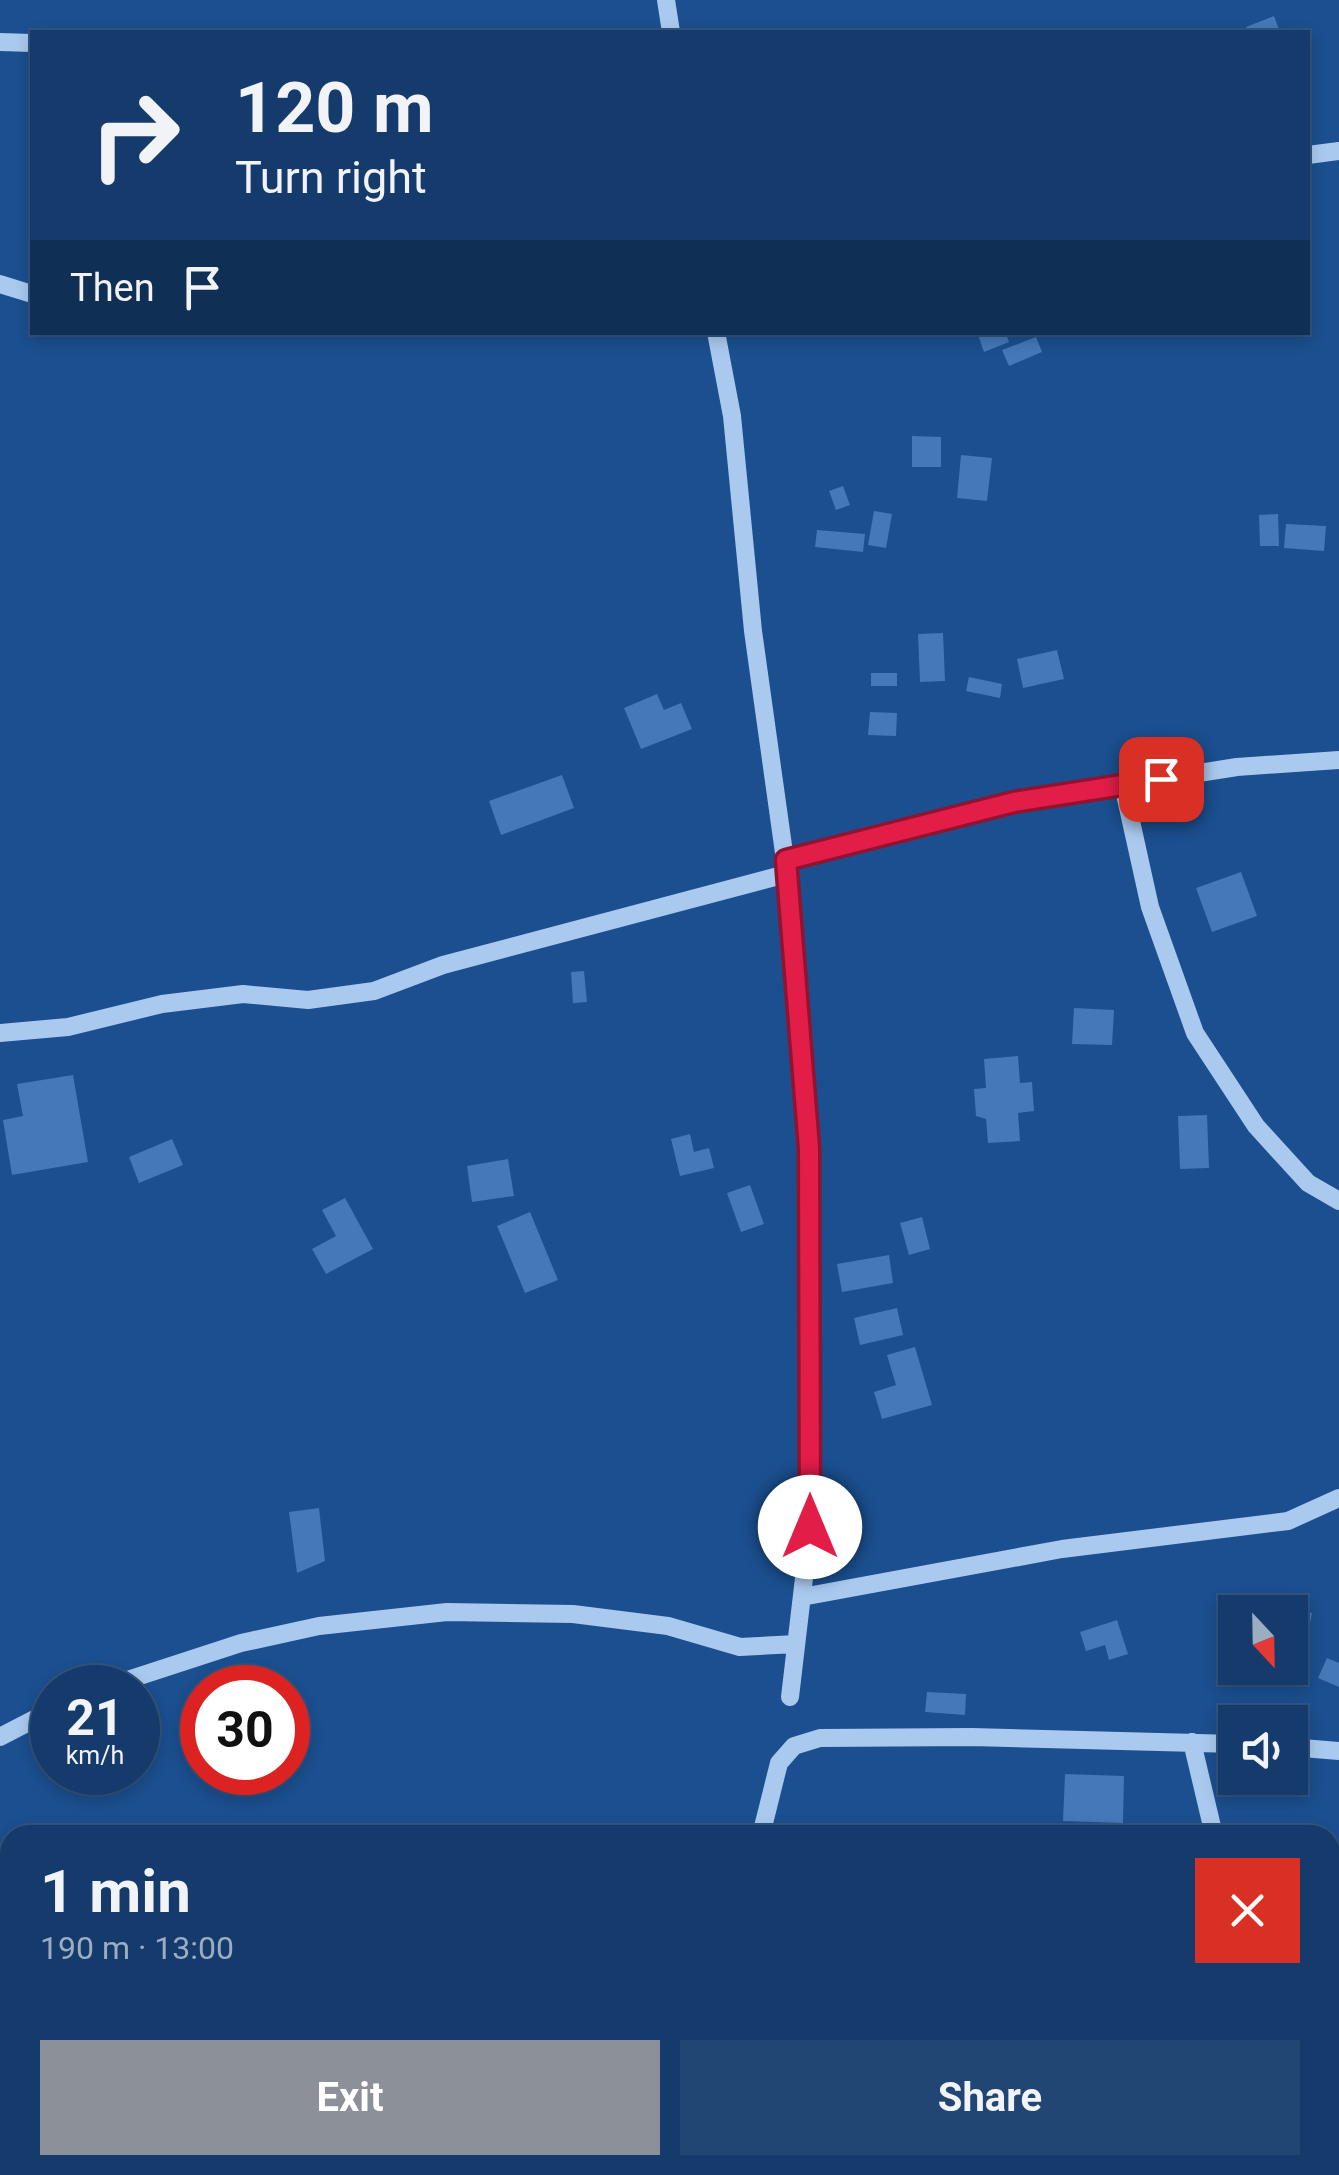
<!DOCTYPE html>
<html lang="en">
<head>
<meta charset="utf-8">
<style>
  :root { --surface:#143b6b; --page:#214673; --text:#f1f3f6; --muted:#9dadc1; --line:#33557e; --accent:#8c9099 }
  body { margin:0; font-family:Roboto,sans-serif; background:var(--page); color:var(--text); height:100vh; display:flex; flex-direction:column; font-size:38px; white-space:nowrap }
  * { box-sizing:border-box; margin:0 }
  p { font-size:32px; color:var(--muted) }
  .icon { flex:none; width:55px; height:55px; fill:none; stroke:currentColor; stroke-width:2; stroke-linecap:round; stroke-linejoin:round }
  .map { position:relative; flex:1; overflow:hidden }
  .panel { position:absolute; left:0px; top:1825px; width:1340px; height:350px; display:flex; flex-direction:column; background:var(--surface); border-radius:30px 30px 0 0; box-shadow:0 5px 15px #0003,0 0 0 2px var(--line) }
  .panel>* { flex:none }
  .hud { position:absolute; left:30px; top:30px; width:1280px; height:305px; border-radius:0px; box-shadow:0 5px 15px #0003,0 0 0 2px var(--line); background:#143b6b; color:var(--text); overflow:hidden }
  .needle { width:65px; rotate:158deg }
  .tools { position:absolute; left:1218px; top:1595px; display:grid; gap:20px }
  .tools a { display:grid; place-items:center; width:90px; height:90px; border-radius:0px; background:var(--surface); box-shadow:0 5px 15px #0003,0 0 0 2px var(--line); font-size:50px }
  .speed { position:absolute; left:30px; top:1665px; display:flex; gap:20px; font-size:50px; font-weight:700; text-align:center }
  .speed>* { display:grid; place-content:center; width:130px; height:130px; border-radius:50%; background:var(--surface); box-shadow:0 5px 15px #0003,0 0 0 2px var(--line); line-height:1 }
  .speed small { font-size:25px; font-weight:400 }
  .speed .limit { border:15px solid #d22; background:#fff; color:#111 }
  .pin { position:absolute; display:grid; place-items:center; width:85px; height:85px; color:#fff; margin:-42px; border-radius:20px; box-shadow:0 5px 15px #0006 }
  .me { position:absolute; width:110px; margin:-55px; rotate:0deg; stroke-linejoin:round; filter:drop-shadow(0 0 8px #0008) }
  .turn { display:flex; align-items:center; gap:35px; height:210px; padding:0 40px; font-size:45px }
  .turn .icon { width:130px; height:130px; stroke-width:2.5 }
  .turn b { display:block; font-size:70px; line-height:85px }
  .then { display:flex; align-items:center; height:95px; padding:0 40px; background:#0003; gap:20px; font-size:38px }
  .round { display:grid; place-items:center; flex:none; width:105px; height:105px; border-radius:0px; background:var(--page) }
  .head { display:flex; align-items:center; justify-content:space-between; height:170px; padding:0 40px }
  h1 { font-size:60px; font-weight:700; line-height:75px }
  .action { display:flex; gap:20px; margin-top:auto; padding:20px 40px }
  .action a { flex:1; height:115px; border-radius:0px; background:var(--accent); color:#fff; font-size:40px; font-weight:700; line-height:115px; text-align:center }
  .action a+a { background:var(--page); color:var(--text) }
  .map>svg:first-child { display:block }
</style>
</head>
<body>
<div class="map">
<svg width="1339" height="2175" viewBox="0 0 1339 2175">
  <rect width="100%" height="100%" fill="#1b4f8f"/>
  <!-- building -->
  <path fill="#4478b7" d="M1274,16L1280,32H1248L1246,27Z
    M977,332H1005L1009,342L984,352Z
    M1036,337L1042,352L1009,366L1002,350Z
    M912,436L941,437V467H912Z
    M961,455L992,458L987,501L957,498Z
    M843,486L850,505L836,510L829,491Z
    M874,511L892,514L886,548L868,545Z
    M1278,514L1279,546H1260L1259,515Z
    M1286,524L1326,526L1324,551L1284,548Z
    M817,530L865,534L863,552L815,547Z
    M943,633L945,681L920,682L918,634Z
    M1057,650L1064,679L1023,688L1017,659Z
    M871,673H897V686H871Z
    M969,677L1002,684L1000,698L966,691Z
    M657,694L664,710L681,703L692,729L641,749L624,708Z
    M870,712L897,713L896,736L868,735Z
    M562,775L574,808L501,835L489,801Z
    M1241,872L1257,916L1212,932L1196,888Z
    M584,971L587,1002L573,1003L571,972Z
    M1074,1008L1114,1010L1112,1045L1072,1044Z
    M1018,1056L1020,1083L1032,1082L1034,1111L1018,1113L1020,1141L988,1143L986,1119L976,1116L974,1089L986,1088L984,1059Z
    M73,1075L88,1162L12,1175L3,1120L23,1116L17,1084Z
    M1207,1115L1209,1168L1180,1169L1178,1116Z
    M690,1134L694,1152L709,1148L714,1168L680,1176L671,1139Z
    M172,1139L183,1165L139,1183L129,1157Z
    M508,1159L514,1196L472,1202L467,1166Z
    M750,1185L764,1224L741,1232L727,1193Z
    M345,1198L373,1249L326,1274L312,1249L336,1236L322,1210Z
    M530,1212L558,1280L525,1293L497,1226Z
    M922,1217L930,1249L909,1255L900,1223Z
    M889,1255L893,1283L842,1292L837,1264Z
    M897,1308L903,1335L860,1345L854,1318Z
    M915,1347L932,1405L882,1419L874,1392L896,1385L887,1355Z
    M319,1508L325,1561L297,1573L289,1512Z
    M1283,1608L1312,1613L1303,1659L1290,1657V1612H1282Z
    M1117,1620L1128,1654L1109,1660L1105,1645L1086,1651L1080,1632Z
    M1327,1658L1339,1663V1687L1318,1678Z
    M927,1692L966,1694L965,1715L925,1712Z
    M1065,1774L1124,1776L1123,1823L1063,1821Z
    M1107,1829H1135V1835H1107Z"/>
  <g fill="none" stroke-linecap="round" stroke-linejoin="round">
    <!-- minor -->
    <path stroke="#a9c9ee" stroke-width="18" d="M666,0L671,32
      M0,42L32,43
      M1308,155L1339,151
      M0,284L32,294
      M716,332L732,416L753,631L785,860L809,1148L810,1527L790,1697
      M1123,785L1150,907L1195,1033L1256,1126L1308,1183L1339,1201
      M785,860L1014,802L1237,767L1339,760
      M0,1033L68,1027L162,1004L243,994L308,1000L374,991L443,965L786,874
      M802,1597L1062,1549L1288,1521L1339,1498
      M103,1688L241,1643L319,1626L447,1612L573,1614L668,1626L740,1647L796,1644
      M0,1737L52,1710
      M1192,1742L1214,1835
      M1290,1747L1339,1751
      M761,1835L779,1763L794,1746L820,1738L972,1737L1235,1744
      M0,2068L10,2065
      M623,2165L630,2175
      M716,2175L717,2165
      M1137,2175L1140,2165"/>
  </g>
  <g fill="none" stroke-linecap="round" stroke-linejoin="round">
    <defs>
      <path id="route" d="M810,1527L809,1148L786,860L1014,802L1161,779"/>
    </defs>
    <!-- route casing -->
    <use href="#route" stroke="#92132f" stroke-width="25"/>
    <!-- route -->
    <use href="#route" stroke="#e11d48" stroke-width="18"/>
  </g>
</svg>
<div class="tools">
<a><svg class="needle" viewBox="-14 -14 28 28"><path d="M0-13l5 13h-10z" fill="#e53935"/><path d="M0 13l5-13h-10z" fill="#9dadc1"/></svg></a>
<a><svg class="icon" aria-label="sound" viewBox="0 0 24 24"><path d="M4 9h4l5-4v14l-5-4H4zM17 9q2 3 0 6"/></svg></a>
</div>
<div class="speed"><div>21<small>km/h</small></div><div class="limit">30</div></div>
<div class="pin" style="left:1161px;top:779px;background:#d93025"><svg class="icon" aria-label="arrive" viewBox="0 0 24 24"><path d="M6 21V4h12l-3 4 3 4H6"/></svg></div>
<svg class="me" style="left:810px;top:1527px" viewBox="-20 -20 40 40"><circle r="19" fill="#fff"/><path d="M0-13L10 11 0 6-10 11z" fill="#e11d48"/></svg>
<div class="hud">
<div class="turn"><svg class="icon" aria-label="right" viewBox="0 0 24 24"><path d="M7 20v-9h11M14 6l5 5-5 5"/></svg><div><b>120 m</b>Turn right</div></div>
<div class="then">Then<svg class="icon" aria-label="arrive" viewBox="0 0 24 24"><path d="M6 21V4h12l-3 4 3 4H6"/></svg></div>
</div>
<section class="panel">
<div class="head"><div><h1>1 min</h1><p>190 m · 13:00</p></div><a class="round" style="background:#d93025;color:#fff"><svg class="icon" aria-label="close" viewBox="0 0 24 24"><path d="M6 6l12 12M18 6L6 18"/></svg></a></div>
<div class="action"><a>Exit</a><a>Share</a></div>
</section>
</div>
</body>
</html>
